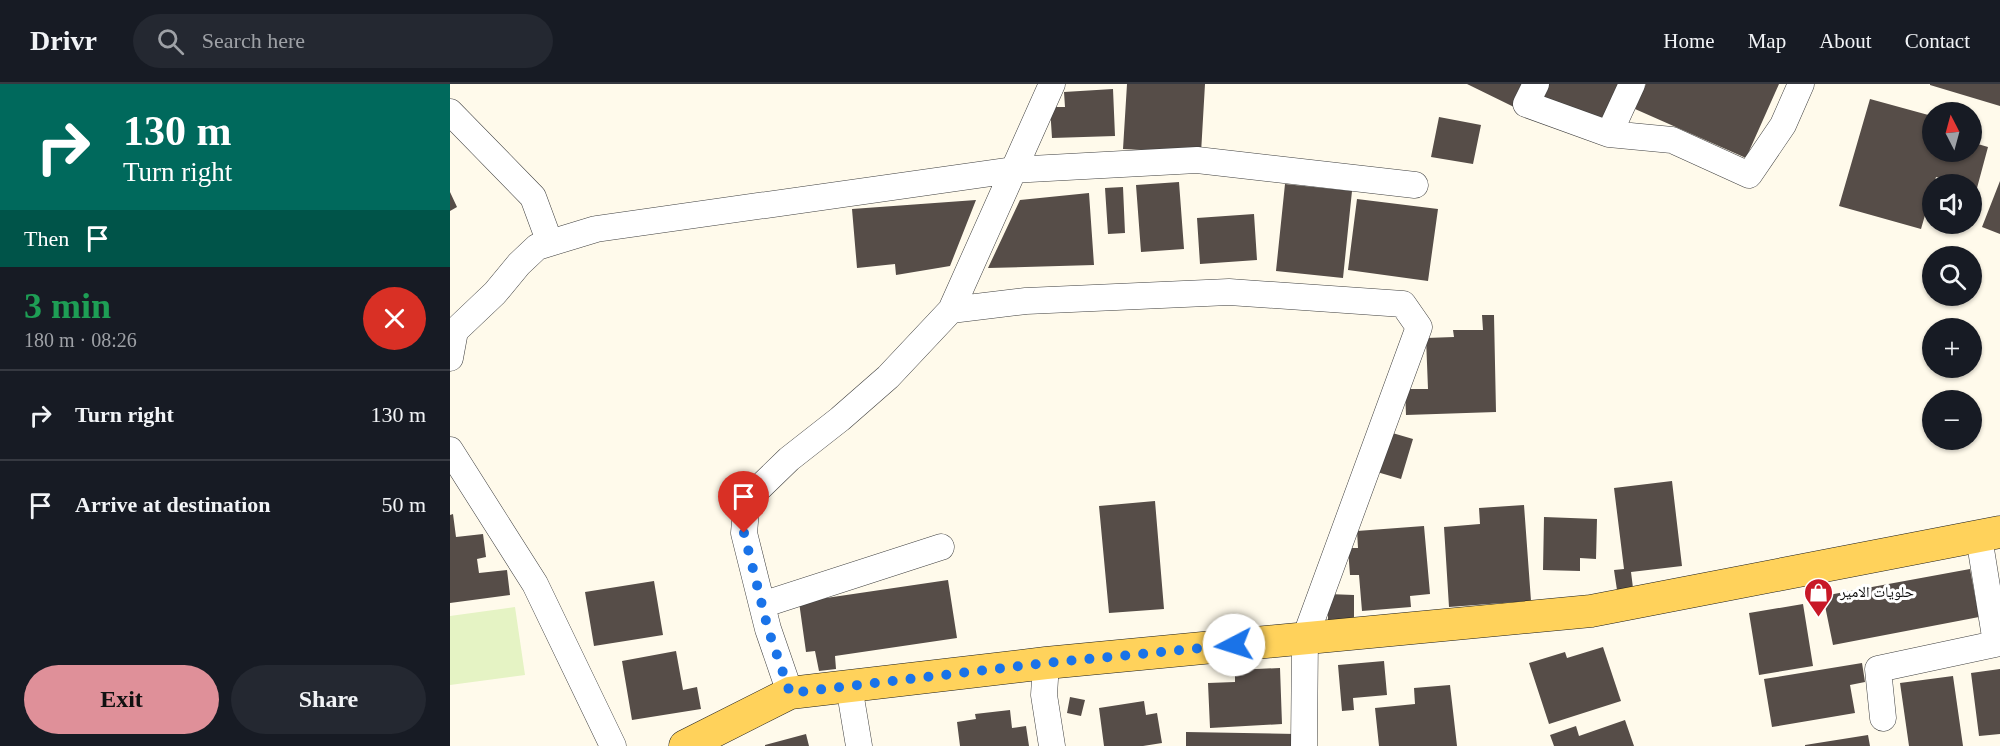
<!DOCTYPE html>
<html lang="en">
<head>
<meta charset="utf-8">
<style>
  :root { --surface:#171b24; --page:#242831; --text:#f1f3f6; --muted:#9ea1a6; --line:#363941; --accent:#df9099 }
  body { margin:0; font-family:"Times New Roman","Noto Naskh Arabic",serif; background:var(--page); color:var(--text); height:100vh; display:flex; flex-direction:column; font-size:22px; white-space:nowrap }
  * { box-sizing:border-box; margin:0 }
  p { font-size:20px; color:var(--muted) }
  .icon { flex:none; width:33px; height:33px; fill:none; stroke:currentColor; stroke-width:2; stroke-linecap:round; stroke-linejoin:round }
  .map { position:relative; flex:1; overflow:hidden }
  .details { display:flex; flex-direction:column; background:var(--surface); width:450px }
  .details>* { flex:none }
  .hud { background:#00695c; color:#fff; overflow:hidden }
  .needle { width:39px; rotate:354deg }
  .buttons { position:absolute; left:1472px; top:18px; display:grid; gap:12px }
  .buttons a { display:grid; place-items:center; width:60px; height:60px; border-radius:50%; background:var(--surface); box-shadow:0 2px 4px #0004; font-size:30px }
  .pin { position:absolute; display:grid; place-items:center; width:51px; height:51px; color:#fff; margin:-62px -26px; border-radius:50% 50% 50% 0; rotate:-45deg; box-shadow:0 0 6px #0007 }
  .pin .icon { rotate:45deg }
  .me { position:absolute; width:66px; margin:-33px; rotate:265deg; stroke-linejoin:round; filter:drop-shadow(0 0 4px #0008) }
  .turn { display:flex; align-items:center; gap:21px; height:126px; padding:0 24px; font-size:27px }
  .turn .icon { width:78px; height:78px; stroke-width:2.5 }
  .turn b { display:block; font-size:42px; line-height:51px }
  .then { display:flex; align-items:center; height:57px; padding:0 24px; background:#0003; gap:12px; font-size:22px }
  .round { display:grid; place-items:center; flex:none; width:63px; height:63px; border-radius:32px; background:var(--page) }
  .head { display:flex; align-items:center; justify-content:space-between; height:102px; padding:0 24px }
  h1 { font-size:36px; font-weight:700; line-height:45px; color:#1e9e55 }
  .cta { display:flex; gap:12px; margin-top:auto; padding:12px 24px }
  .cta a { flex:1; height:69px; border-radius:36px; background:var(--accent); color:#111; font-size:24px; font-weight:700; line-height:69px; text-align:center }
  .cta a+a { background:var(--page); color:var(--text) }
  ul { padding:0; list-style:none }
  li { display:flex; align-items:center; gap:18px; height:90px; padding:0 24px; border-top:2px solid var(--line) }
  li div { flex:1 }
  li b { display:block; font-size:22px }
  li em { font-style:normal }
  header { display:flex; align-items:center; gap:36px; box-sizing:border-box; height:84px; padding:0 30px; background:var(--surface); border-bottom:2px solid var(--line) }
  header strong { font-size:28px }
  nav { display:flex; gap:33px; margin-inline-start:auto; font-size:21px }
  .search { width:420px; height:54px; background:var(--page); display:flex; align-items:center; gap:15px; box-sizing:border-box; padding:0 21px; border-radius:33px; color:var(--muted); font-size:22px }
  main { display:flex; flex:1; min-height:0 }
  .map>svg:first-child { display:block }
</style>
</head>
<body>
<header>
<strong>Drivr</strong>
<div class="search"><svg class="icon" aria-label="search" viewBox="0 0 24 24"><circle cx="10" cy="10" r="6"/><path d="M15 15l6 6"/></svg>Search here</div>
<nav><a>Home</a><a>Map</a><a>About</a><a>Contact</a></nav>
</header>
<main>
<section class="details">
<div class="hud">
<div class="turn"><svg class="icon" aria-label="right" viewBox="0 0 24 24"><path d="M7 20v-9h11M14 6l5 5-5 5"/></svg><div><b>130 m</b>Turn right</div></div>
<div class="then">Then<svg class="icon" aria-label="arrive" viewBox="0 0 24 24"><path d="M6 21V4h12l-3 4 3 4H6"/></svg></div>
</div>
<div class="head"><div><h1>3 min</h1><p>180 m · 08:26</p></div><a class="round" style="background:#d93025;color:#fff"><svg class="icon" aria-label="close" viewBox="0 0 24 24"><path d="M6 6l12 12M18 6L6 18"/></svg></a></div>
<ul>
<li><svg class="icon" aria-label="right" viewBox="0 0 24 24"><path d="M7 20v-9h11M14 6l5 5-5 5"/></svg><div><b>Turn right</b></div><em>130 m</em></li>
<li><svg class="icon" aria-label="arrive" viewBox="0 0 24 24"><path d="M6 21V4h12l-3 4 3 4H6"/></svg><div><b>Arrive at destination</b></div><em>50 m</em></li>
</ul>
<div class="cta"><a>Exit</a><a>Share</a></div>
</section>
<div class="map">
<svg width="1550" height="662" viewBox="0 0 1550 662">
  <rect width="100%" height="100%" fill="#fffaeb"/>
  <!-- pitch -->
  <path fill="#e5f3c4" d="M65,523L75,591L0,601V532Z"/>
  <!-- building -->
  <path fill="#564d48" d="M677,0H755L751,69L673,65Z
    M1017,0H1077L1066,24Z
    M1096,0H1172L1152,42L1089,13Z
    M1196,0H1329L1296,74L1185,25Z
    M1480,0H1550V22L1480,1Z
    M663,5L665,52L602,54L600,23H615L614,8Z
    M1420,15L1482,32V68H1521V58L1538,63L1527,104L1521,103V100H1513L1486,93L1471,145L1389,122Z
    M989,33L1031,41L1023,80L981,73Z
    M1550,97V150L1532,143Z
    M729,98L734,165L691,168L686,101Z
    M835,100L902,107L893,194L826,187Z
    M673,103L675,149L658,150L655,104Z
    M0,108L7,123L0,127Z
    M639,109L644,181L538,184L570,116Z
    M907,115L988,125L978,197L898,186Z
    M526,116L500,182L446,191L445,180L407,184L402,125Z
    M804,130L807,176L750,180L747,134Z
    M1032,231H1044L1046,328L956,331L955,305H978L976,254L1004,253L1003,246H1033Z
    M939,348L963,355L951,395L927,388Z
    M1222,397L1232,482L1181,488L1183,504L1167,506L1164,486L1174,485L1164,404Z
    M705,417L714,525L659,529L649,422Z
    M1074,421L1081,517L999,523L994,443L1030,440L1029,424Z
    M3,430L6,453L33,450L36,473L27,475L29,489L57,486L60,511L0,519V431Z
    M1094,433L1147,435L1146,475L1130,474V487L1093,486Z
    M974,442L980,510L960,512L961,523L912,527L909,491H900L898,464H908L907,447Z
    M1520,485L1529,533L1383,561L1373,512Z
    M498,496L507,554L385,572L386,585L369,587L365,567L356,568L349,518Z
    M204,497L213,551L144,562L135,508Z
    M878,510L904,511V545L878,544Z
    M1353,520L1363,582L1309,591L1299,529Z
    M1153,563L1171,617L1099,640L1079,579L1115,568L1117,574Z
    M226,567L233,606L247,603L251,625L182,636L172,577Z
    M934,577L937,611L903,614L904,626L892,627L888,581Z
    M1412,579L1415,598L1400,601L1405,629L1322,643L1314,595Z
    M830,584L832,640L760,644L758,599L785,598V586Z
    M1550,585V650L1529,652L1521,589Z
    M1503,592L1513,662H1459L1450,599Z
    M1000,601L1007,662H929L925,624L965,620L964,604Z
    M620,613L635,616L631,632L617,629Z
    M694,617L696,631L707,629L712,659L693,662H654L649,624Z
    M560,626L562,644L576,642L579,662H510L507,638L526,635L525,630Z
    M1175,636L1184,662H1104L1100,651L1126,642L1129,652Z
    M736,648L846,650V662H736Z
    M356,650L359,662H315V661Z
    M1418,651L1420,662H1355V661Z"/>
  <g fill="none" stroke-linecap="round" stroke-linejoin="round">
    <defs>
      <path id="minor" d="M1086,0L1076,20L1159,50L1222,56L1299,91L1333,41L1351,0
        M0,28L83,113L100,159
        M1159,50L1182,0
        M501,226L576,217L779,208L953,220L969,243L855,554L854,662
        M0,274L5,247L45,209L69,180L87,163L146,145L563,86L747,76L965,101
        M0,366L85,500L163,662
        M1529,453L1546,559
        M312,521L491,463
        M596,579L594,611L602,662
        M399,602L409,662
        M340,609L318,545L294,449L296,426L306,407L339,375L390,335L438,293L501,226L602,0
        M1433,634L1428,585L1550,559"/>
      <path id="major" d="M235,662L340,609L596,579L1141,527L1550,448"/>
    </defs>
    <!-- minor casing -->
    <use href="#minor" stroke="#3f3f3f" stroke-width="27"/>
    <!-- major casing -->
    <use href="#major" stroke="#1d1d1d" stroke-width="33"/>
    <!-- minor -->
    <use href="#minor" stroke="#fff" stroke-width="26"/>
    <!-- major -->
    <use href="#major" stroke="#ffd25b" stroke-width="32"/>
  </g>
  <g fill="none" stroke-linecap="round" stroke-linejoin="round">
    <!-- route -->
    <path stroke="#1a73e8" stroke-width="10" stroke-dasharray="0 18" d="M294,449L318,545L340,609L596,579L784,561"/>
  </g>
  <!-- icons -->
  <defs>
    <symbol id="shop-pin" viewBox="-11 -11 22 30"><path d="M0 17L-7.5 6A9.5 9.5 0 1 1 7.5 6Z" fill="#c81827" stroke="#fff"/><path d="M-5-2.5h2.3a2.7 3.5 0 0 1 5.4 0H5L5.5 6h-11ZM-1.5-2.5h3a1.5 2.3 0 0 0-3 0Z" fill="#fff"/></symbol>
  </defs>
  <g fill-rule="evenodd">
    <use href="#shop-pin" x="1352" y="492" width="33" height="45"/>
  </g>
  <g text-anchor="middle" stroke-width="6" stroke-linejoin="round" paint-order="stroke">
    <!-- poi labels -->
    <g font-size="15" fill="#0c0c0c" stroke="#fff" text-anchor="start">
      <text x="1390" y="513">حلويات الامير</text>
    </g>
  </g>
</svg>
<div class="buttons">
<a><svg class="needle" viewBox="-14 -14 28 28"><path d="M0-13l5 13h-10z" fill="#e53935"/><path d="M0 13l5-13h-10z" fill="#9ea1a6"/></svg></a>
<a><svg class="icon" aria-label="sound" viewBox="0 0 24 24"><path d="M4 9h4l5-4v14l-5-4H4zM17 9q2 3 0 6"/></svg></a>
<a><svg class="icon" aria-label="search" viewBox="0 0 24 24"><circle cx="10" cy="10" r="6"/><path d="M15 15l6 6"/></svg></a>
<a>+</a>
<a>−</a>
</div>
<div class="pin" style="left:294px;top:449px;background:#d93025"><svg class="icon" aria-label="arrive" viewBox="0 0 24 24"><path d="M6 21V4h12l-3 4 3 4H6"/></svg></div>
<svg class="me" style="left:784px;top:561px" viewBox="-20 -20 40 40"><circle r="19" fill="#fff"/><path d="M0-13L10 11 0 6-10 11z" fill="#1a73e8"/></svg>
</div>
</main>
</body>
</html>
